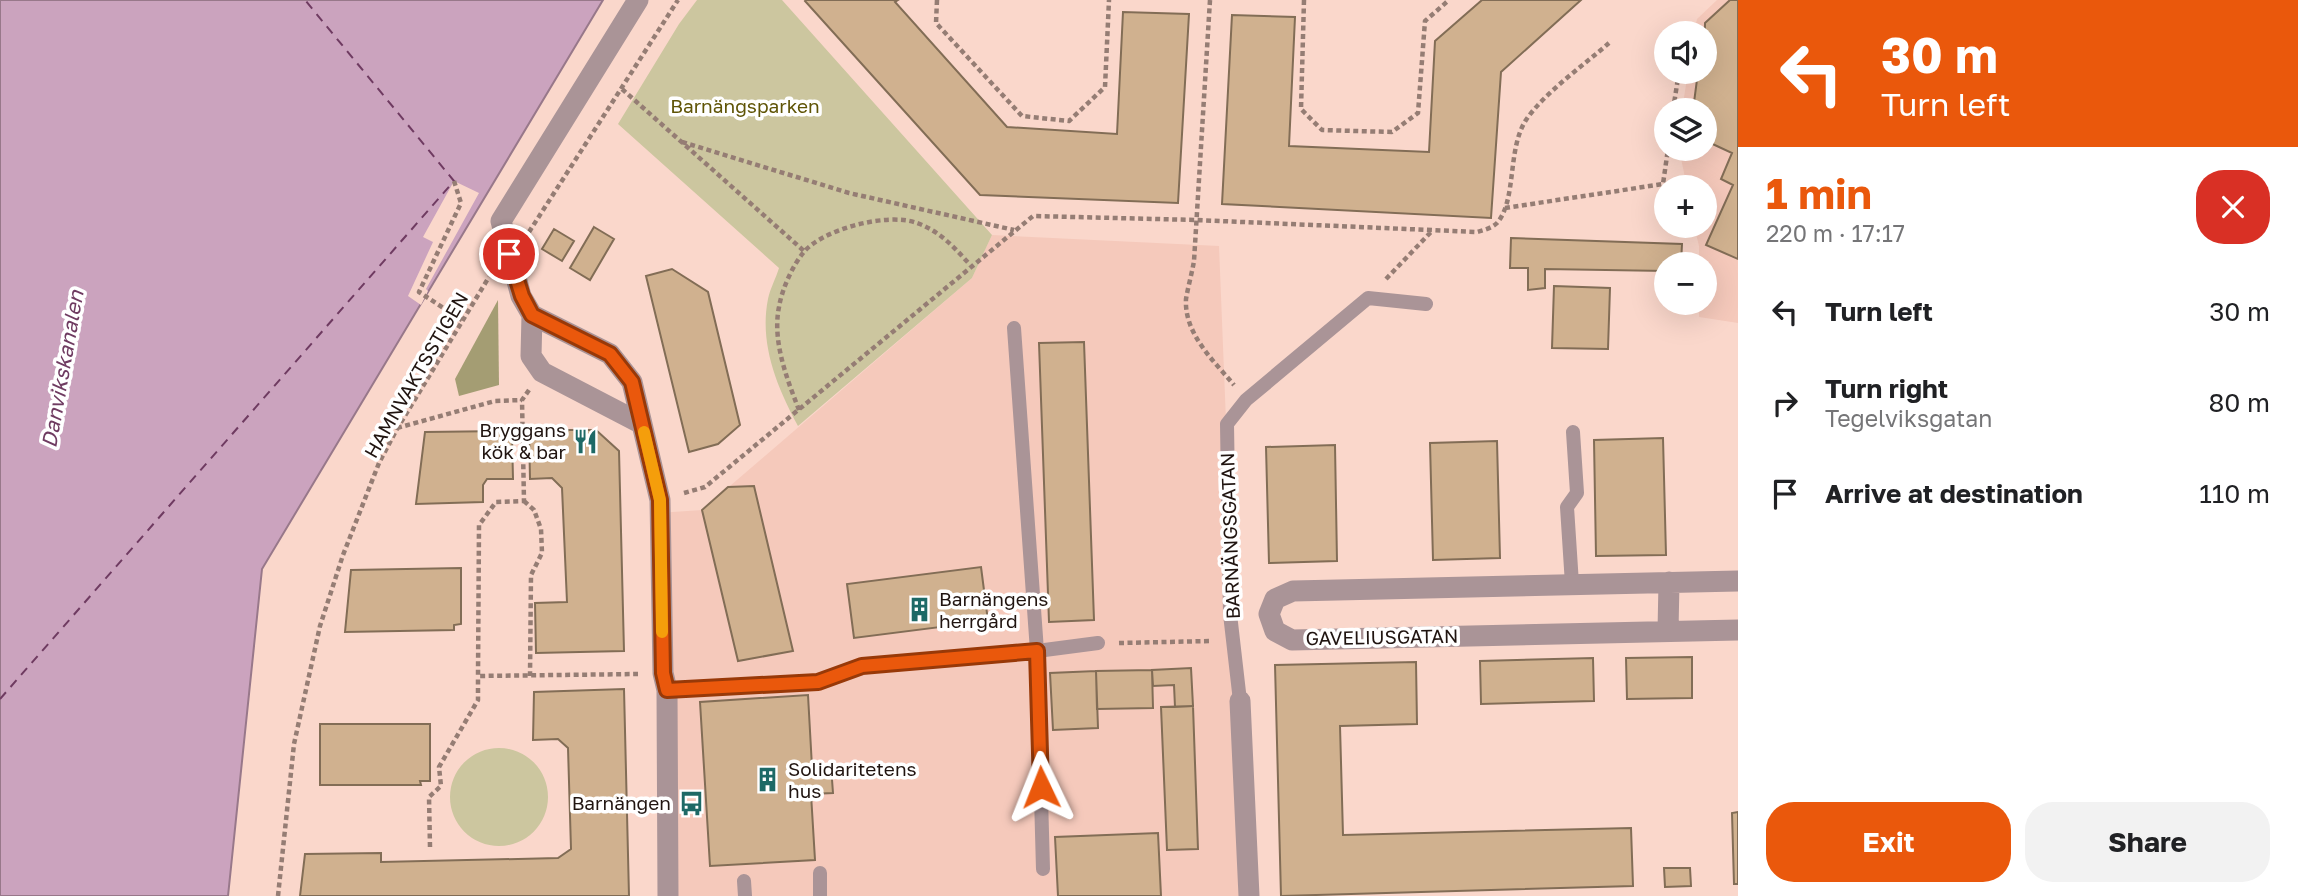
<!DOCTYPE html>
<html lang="en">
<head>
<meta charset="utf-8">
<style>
  :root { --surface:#fff; --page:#f2f2f2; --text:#202124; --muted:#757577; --accent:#ea580c }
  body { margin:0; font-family:"Golos Text",sans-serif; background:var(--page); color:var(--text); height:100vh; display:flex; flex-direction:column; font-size:26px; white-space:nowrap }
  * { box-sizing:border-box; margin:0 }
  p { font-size:23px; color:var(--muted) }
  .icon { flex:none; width:38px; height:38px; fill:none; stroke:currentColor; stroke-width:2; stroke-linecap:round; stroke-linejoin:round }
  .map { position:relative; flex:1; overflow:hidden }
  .side { display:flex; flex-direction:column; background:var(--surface); width:560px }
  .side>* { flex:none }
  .guide { background:#ea580c; color:#fff; overflow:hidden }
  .fabs { position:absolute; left:1654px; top:21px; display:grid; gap:14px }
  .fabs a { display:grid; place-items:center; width:63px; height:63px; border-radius:50%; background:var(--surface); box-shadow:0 7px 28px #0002; font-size:35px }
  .pin { position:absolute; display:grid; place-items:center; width:60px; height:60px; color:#fff; margin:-30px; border:4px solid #fff; border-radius:50%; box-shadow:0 2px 7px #0007 }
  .me { position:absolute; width:77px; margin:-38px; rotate:358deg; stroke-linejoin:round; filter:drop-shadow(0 0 5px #0008) }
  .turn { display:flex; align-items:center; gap:24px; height:147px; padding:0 28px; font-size:32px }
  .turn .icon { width:91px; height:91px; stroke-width:2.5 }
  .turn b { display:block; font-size:49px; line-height:60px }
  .round { display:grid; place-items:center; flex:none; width:74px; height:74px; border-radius:28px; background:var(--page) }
  .summary { display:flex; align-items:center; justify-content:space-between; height:119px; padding:0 28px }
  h1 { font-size:42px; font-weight:700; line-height:52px; color:var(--accent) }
  .action { display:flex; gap:14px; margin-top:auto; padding:14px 28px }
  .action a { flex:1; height:80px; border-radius:28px; background:var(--accent); color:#fff; font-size:28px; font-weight:700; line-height:80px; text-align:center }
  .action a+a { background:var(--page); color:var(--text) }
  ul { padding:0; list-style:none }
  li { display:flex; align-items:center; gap:21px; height:91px; padding:0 28px }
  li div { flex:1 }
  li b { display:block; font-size:26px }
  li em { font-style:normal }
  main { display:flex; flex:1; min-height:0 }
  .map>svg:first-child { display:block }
</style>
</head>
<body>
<main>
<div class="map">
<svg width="1738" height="896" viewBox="0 0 1738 896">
  <rect width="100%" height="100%" fill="#fad7cb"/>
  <!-- built -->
  <path fill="#f5c9bb" d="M1717,0H1738V323L1699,317V303H1704V264H1699V246L1694,226H1704V187H1687L1679,149H1704V110H1682L1688,72H1704V33H1694L1697,19Z
    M992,235L1219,246L1245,896H669L658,513L702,510L972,278Z"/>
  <!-- green -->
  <path fill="#ccc69f" d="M697,0H782L992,235L972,278L798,426C777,387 759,344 768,299C770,289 776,278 779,268L618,124L679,24Z
    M450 797a49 49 0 1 1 98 0a49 49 0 1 1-98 0Z"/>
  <!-- forest -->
  <path fill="#a49d73" d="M498,300L499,385L459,396L455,379Z"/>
  <!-- water -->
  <path fill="#cba3be" stroke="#98788a" stroke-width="2" d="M0,0H603L262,569L228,896H0Z"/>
  <!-- pier -->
  <path fill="#fad7cb" d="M454,181L479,193L426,289L428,291L421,305L408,296L433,242L423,237Z"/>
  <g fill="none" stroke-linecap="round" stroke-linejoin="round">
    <!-- ferry -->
    <path stroke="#6f3b61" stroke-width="2" stroke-dasharray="9 7" stroke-linecap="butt" d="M0,699L454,181L305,0"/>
  </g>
  <!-- building -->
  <path fill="#d0b18f" stroke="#826d56" stroke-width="2" d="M806,0H898L895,2L1007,127L1117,134L1123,12L1189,14L1178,203L980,195L805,1Z
    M1482,0H1581L1501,72L1491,218L1222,204L1232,15L1295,17L1289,146L1429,152L1435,41Z
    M1730,0H1738V259L1706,245L1733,185L1721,179L1732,153L1704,140V110H1693L1698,72H1704L1705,23Z
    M594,227L614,239L590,280L570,268Z
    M554,229L574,241L562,261L542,249Z
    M1511,238L1682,244L1681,264H1666V271L1545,269V288L1528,290V268H1510Z
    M672,269L708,292L740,425L718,444L689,452L646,276Z
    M1554,286L1610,288L1608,349L1552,348Z
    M1084,342L1094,620L1049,622L1039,343Z
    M529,430H596L619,451L624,651L536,653L535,603L567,602L562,488L552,478L530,479Z
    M505,431L512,436L513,479H487L483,485V502L416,504L425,432Z
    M1663,438L1666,555L1596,556L1594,440Z
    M1497,441L1500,558L1433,560L1430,443Z
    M1335,445L1337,561L1269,563L1266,447Z
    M754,486L793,651L738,661L702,510L728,487Z
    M981,567L988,621L854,638L847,584Z
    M461,568V624L454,625V630L345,632L351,570Z
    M1692,657V698L1627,699L1626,658Z
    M1593,658L1594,701L1481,704L1480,661Z
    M1416,662L1417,724L1340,726L1343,835L1631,828L1633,886L1281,896L1275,665Z
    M1191,668L1193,706L1175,707L1174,685L1153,686L1152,670Z
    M1152,670L1153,708L1097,709L1096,671Z
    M1096,671L1098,728L1053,730L1050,673Z
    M624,689L629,896H300L305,854L381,853V862L558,858L571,849L568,748L558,739L533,740L534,692Z
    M808,695L812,767L831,766L833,793L811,794L815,860L710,866L700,702Z
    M1193,706L1198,849L1167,850L1161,707Z
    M320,724H430V781H420L421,785H320Z
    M1738,812V884H1734L1732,813Z
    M1158,833L1161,896H1058L1055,837Z
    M1664,868H1690L1691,886L1665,887Z"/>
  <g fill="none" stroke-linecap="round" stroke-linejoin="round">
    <!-- path -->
    <path stroke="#957d74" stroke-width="4.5" stroke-dasharray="5 3.5" stroke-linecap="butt" d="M937,0L936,23L1022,116L1069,121L1105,87L1109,0
      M1210,0L1194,261C1192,273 1188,287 1186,299C1184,334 1214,361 1234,385
      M1304,0L1301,109L1322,130L1392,132L1418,113L1425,21L1449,0
      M622,89L804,251
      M1673,110L1679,72
      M682,142L849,193L1014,230
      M454,181L461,203L419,292L462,320
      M1505,208L1663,184L1668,149
      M529,232L678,0
      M1386,279L1431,232
      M529,390L522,400L524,501L496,502L479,525L478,676L638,674
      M799,410C787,379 772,341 779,307C782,289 792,267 803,253C822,229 888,212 917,223C940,231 956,249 971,266
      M397,428L495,401L522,400
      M684,493L705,487L1033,216L1196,220L1477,232C1484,230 1492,228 1497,223C1517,200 1507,149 1526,120C1544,93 1584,65 1609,43
      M524,501L534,510L541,529L542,553L531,575L530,676
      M1119,643L1212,641
      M430,847L429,797L441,786L439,767L478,700V676
      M278,896L294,744L320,626L343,555L379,463L397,429L489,277"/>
    <!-- lane -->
    <path stroke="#aa9497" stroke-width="14" d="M1014,328L1037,651L1043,869
      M1572,584L1567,507L1577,493L1573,432
      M667,690L818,682L862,666L1037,651L1098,643
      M1240,701L1230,614L1227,424L1246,400L1368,298L1426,304
      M820,873V896
      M744,881L745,896"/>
    <!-- street -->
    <path stroke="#aa9497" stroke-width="21" d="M638,0L501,221L521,296L532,315L531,356L542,372L642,424
      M532,315L610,354L632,382L660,500L663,673L667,690L668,896
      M1738,581L1293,591L1275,599L1269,614L1275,631L1292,640L1738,630
      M1668,631L1669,582
      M1240,701L1249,896"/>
  </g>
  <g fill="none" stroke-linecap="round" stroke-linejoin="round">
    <defs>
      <path id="route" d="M509,254L522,296L532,315L610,354L632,382L660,500L663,673L667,690L818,682L862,666L1037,651L1041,787"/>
    </defs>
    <!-- route casing -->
    <use href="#route" stroke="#983908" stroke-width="18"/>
    <!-- route -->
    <use href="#route" stroke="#ea580c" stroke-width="12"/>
    <!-- slow -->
    <path stroke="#f59e0b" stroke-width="12" d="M644,432L660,500L662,632"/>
  </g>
  <!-- icons -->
  <defs>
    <symbol id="restaurant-bare" viewBox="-9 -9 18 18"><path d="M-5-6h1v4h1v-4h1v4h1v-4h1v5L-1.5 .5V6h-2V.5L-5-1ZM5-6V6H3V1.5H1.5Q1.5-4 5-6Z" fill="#1d6966" stroke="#fff" stroke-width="2.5" paint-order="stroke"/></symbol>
    <symbol id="building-bare" viewBox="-9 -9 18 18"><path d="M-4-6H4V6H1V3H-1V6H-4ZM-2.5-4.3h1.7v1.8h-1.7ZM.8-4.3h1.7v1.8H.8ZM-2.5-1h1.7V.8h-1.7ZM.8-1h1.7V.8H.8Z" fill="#1d6966" stroke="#fff" stroke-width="2.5" paint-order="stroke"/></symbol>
    <symbol id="bus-bare" viewBox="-9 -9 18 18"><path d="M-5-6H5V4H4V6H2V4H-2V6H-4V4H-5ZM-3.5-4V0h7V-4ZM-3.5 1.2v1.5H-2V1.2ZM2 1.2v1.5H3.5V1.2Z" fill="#1d6966" stroke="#fff" stroke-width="2.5" paint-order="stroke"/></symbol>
  </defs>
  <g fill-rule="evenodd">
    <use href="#restaurant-bare" x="568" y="424" width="35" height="35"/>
    <use href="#building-bare" x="902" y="592" width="35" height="35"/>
    <use href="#building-bare" x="750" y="762" width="35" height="35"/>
    <use href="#bus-bare" x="674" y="786" width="35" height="35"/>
  </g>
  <g text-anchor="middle" stroke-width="7" stroke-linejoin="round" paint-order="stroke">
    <!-- park labels -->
    <g font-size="19" fill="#5f5406" stroke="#fff">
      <text x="745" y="113">Barnängsparken</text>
    </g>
    <!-- street labels -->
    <g font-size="19" fill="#201410" stroke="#fff">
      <text transform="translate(416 375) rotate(-60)" y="7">HAMNVAKTSSTIGEN</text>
      <text transform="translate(1230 536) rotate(-92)" y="7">BARNÄNGSGATAN</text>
      <text transform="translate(1382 637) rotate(-1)" y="7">GAVELIUSGATAN</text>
    </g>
    <!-- poi labels -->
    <g font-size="19" fill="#201410" stroke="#fff" text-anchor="end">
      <text x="566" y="437">Bryggans<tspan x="566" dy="22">kök &amp; bar</tspan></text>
      <text x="939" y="606" text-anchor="start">Barnängens<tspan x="939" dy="22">herrgård</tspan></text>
      <text x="788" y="776" text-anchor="start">Solidaritetens<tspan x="788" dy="22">hus</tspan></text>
      <text x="671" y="810">Barnängen</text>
    </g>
    <!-- water labels -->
    <g font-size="21" font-style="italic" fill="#6f3b61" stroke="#fff">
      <text transform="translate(63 369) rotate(-80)" y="7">Danvikskanalen</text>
    </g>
  </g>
</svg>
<div class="fabs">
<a><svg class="icon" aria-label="sound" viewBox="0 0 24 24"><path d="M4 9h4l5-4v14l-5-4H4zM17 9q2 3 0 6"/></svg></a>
<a><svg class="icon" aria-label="layers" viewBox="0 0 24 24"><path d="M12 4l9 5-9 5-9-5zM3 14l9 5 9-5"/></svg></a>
<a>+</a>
<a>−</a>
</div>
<div class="pin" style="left:509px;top:254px;background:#d93025"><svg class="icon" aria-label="arrive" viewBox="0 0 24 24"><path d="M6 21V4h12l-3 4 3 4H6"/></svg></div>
<svg class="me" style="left:1041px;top:787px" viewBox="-20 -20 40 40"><path d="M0-17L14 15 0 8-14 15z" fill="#ea580c" stroke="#fff" stroke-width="4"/></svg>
</div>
<section class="side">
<div class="guide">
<div class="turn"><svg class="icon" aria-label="left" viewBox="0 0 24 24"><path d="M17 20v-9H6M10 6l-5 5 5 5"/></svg><div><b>30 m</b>Turn left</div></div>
</div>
<div class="summary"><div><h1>1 min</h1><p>220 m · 17:17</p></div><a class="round" style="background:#d93025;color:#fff"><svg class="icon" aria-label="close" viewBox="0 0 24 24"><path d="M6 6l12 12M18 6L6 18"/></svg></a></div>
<ul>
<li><svg class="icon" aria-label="left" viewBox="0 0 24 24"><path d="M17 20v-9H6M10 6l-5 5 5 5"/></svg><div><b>Turn left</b></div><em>30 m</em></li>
<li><svg class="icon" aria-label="right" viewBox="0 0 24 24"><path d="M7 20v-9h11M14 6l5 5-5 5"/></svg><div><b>Turn right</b><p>Tegelviksgatan</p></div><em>80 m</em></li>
<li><svg class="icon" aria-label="arrive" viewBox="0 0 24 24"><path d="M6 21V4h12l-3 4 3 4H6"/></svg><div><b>Arrive at destination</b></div><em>110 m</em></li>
</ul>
<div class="action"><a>Exit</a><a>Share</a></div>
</section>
</main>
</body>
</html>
